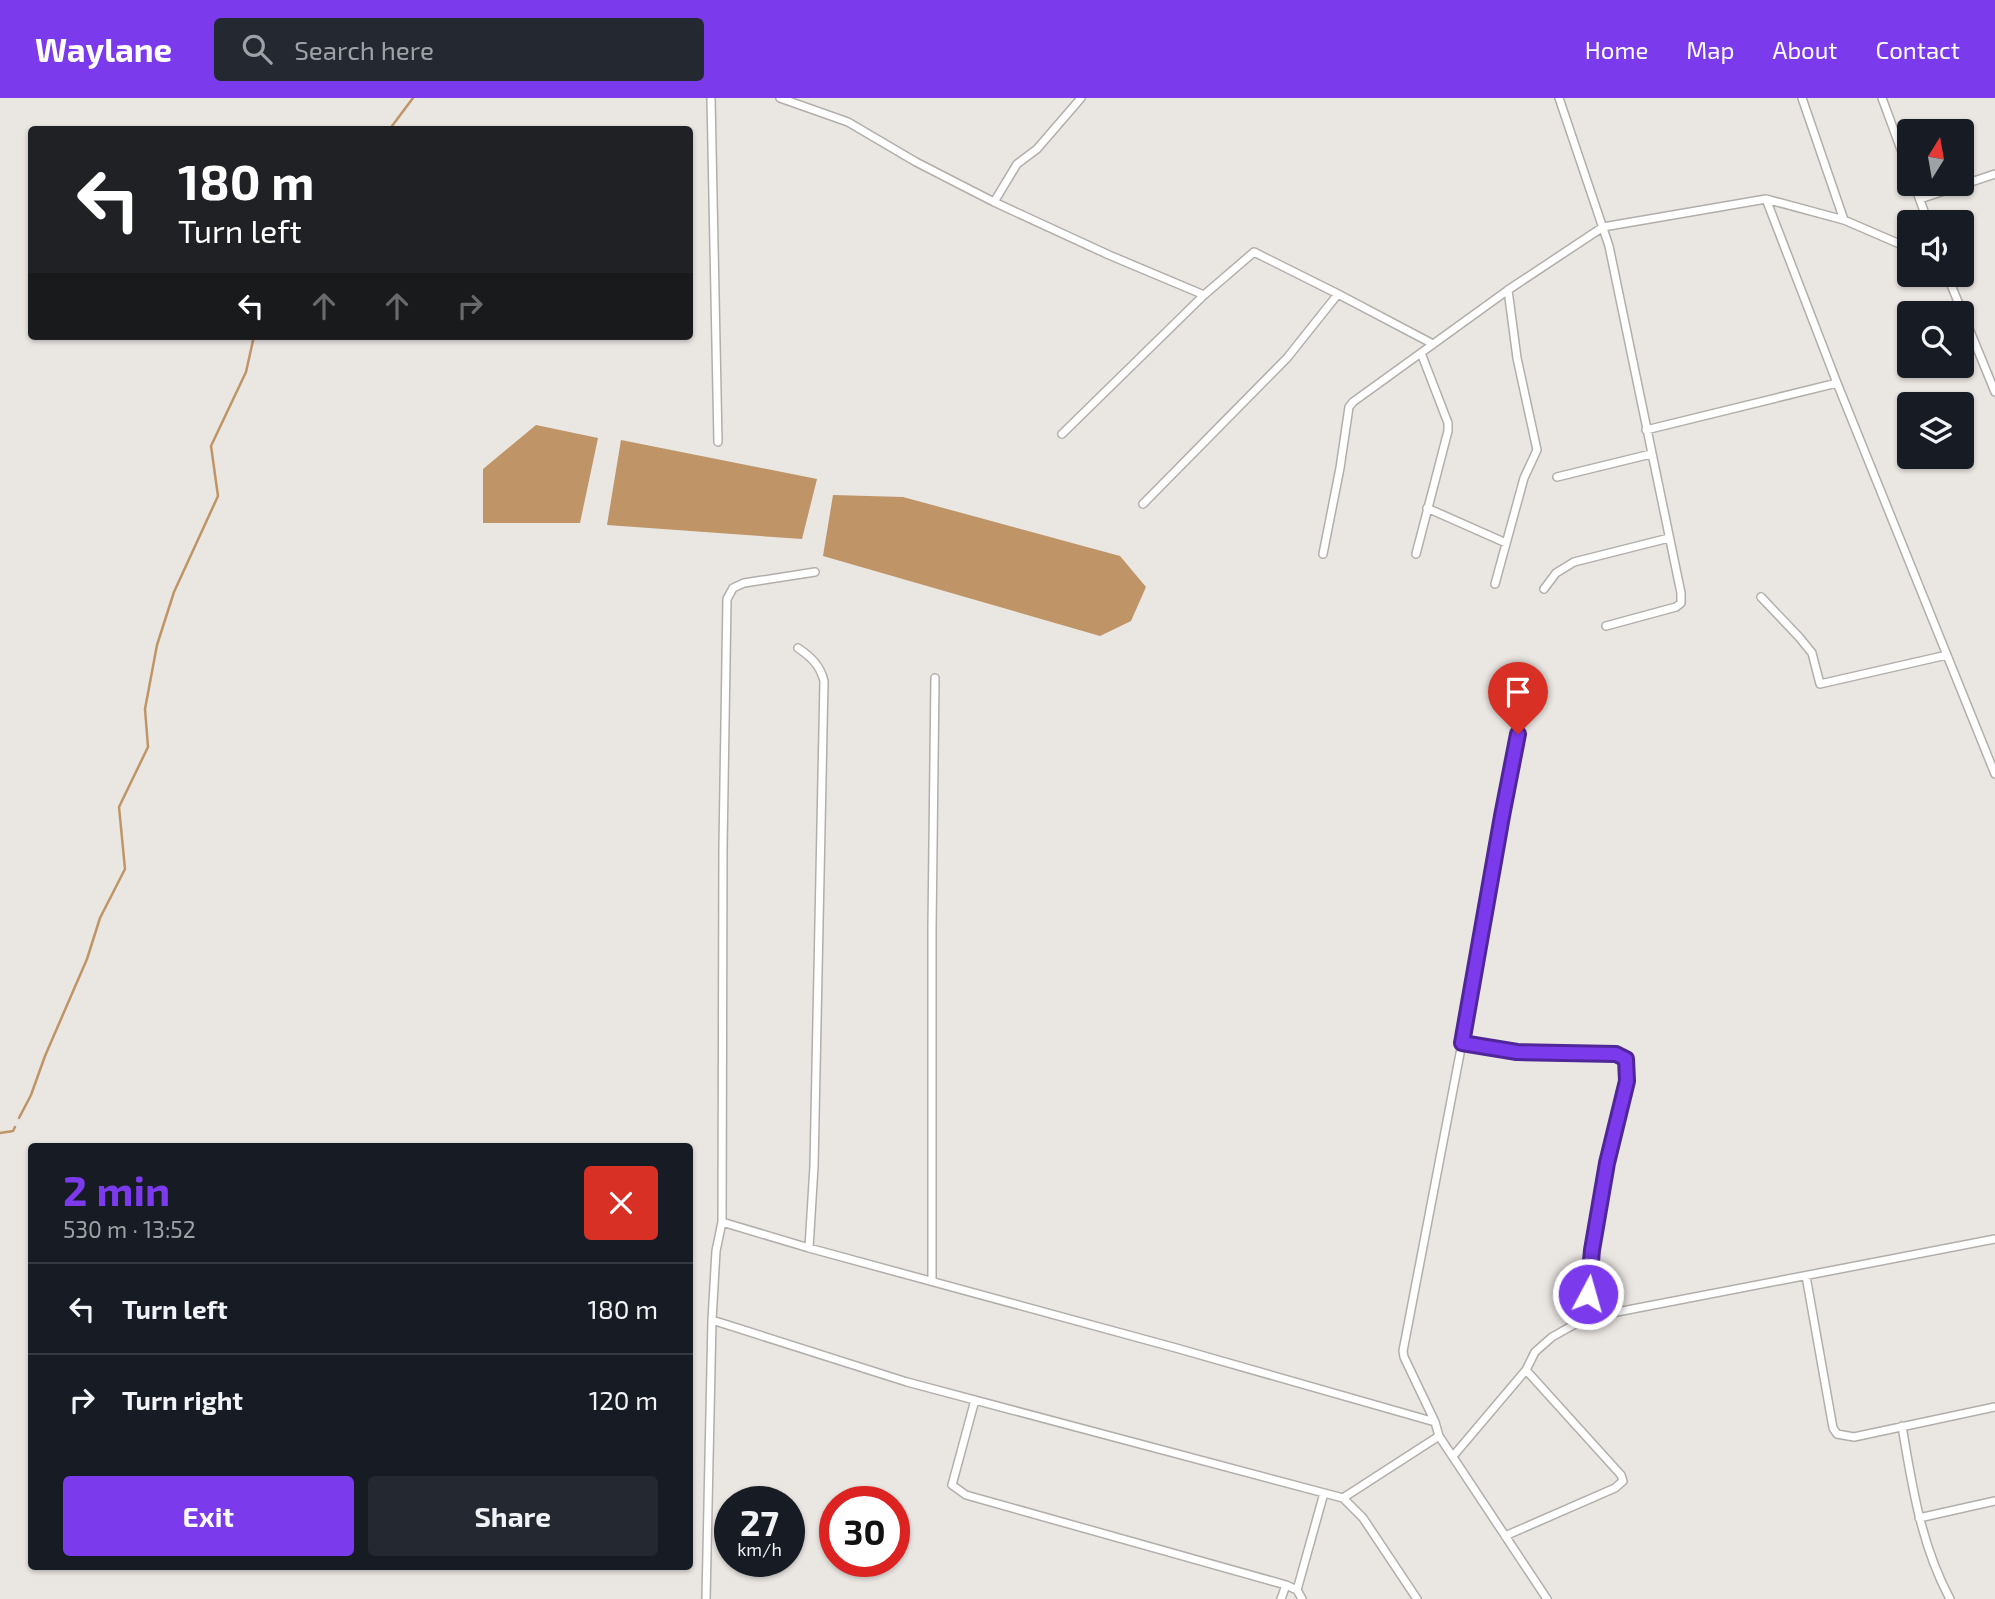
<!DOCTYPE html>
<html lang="en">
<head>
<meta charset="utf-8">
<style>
  :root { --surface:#171b24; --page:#242831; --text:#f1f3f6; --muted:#9ea1a6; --line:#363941; --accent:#7c3aed }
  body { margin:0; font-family:"Exo 2",sans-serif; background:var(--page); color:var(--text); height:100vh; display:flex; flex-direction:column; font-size:26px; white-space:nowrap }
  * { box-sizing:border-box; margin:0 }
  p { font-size:23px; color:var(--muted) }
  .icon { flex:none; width:38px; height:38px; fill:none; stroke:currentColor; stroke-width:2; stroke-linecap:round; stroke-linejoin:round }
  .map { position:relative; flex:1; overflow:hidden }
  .sheet { position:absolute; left:28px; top:1045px; width:665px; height:427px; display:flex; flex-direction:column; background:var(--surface); border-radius:7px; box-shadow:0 2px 5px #0004 }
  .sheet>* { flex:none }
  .guide { position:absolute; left:28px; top:28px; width:665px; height:214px; border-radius:7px; box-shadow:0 2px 5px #0004; background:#202124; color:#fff; overflow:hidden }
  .needle { width:46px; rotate:11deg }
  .controls { position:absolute; left:1897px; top:21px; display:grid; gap:14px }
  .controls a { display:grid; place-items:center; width:77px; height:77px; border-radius:7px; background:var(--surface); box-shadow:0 2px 5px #0004; font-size:35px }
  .speed { position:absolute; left:714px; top:1388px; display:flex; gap:14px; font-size:35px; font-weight:700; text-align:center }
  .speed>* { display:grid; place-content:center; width:91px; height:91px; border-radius:50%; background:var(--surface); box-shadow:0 2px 5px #0004; line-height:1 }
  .speed small { font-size:18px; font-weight:400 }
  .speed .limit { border:10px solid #d22; background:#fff; color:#111 }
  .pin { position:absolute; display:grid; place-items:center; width:60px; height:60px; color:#fff; margin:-72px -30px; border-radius:50% 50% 50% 0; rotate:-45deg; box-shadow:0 0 7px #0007 }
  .pin .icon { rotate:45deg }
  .me { position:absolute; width:77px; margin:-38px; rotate:6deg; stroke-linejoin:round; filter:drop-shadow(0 0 5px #0008) }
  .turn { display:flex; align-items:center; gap:24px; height:147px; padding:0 35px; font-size:32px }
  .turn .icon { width:91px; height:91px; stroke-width:2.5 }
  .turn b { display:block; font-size:49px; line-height:60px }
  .lanes { display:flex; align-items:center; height:66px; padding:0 35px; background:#0003; justify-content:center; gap:35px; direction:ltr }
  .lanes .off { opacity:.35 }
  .round { display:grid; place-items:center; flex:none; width:74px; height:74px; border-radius:7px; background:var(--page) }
  .head { display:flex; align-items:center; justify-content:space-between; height:119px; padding:0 35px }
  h1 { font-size:42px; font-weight:700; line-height:52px; color:var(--accent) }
  .action { display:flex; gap:14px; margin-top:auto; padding:14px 35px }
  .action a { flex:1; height:80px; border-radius:7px; background:var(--accent); color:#fff; font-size:28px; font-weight:700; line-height:80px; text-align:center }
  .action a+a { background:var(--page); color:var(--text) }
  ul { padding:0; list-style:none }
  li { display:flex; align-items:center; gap:21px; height:91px; padding:0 35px; border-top:2px solid var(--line) }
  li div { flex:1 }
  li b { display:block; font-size:26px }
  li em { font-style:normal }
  header { display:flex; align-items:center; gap:42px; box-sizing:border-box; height:98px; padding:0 35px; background:var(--accent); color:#fff }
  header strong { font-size:33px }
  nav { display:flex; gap:38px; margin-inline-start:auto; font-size:24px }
  .search { width:490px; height:63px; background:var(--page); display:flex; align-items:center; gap:18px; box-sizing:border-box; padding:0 24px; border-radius:7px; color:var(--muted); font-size:26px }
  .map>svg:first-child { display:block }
</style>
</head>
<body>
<header>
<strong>Waylane</strong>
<div class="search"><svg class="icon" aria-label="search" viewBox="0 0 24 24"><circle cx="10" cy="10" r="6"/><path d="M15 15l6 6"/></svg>Search here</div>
<nav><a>Home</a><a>Map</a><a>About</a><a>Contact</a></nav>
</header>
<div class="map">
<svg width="1995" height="1501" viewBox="0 0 1995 1501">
  <rect width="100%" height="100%" fill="#eae6e2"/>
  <!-- water -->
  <path fill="#bf9466" d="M536,327L598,340L580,425H483V371Z
    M621,342L817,381L802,441L607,427Z
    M833,397L903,399L1120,458L1146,489L1131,523L1100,538L823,458Z"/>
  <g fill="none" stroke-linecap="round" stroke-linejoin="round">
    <!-- stream -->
    <path stroke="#bf9466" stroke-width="2.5" d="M389,32L413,0
      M19,1020L31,997L45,958L87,861L100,820L125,771L119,709L148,649L145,611L157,547L174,494L218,398L211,348L246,274L254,238
      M0,1035L13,1033L15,1029"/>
    <defs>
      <path id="street" d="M711,0L718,344
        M780,0L848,24L916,64L994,104L1109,157L1204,197
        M1559,0L1609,148L1681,495V505L1676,509L1606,528
        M1802,0L1844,122
        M1882,0L1909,73
        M1914,86L1928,124
        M1766,101L1837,285L1995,676
        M1920,101L1995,76
        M994,104L1017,66L1037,51L1081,0
        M1947,177L1995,294
        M1646,332L1837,285
        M1062,336L1204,197L1254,154L1338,196L1433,246
        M1557,379L1651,356
        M1143,406L1287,260L1338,196
        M1427,410L1506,445
        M1323,456L1340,370L1349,309L1353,304L1508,192L1603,129L1766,101L1844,122L1909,150
        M1416,456L1448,333V325L1421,255
        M1495,486L1524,380L1537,352L1517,260L1508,192
        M1544,491L1556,475L1574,464L1669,440
        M1761,499L1799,539L1812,555L1820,586L1947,557
        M798,550C811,559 820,567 824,583L814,1068L809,1150
        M1518,636L1502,718L1462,945L1403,1253L1404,1259L1435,1324L1439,1338L1547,1501
        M1462,945L1517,954L1616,955L1626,961L1627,983L1607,1065L1592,1152L1586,1220
        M722,1124L809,1150L1176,1250L1435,1324
        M1806,1178L1833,1330L1837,1336L1854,1339L1995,1309
        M932,1183V830L935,580
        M712,1222L907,1284L1343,1400L1363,1420L1417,1501
        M975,1302L952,1387L966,1397L1286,1487L1297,1492L1302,1501
        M1902,1328C1912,1388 1921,1447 1950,1501
        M1454,1357L1526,1272L1535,1254L1552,1239L1586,1220L1995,1141
        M1343,1400L1439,1338
        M1919,1420L1995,1403
        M1505,1438L1615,1390L1623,1383L1621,1377L1526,1272
        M1297,1492L1324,1395
        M706,1501L712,1222L716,1153L722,1124L723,749L727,501L733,490L744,485L815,474
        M1281,1501L1286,1487"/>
    </defs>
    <!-- street casing -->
    <use href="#street" stroke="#b2aeaa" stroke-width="10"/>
    <!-- street -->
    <use href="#street" stroke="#fff" stroke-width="7"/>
  </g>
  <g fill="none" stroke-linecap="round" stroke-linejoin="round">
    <defs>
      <path id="route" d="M1518,636L1502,718L1462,945L1517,954L1616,956L1626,961L1627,983L1607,1065L1592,1152L1588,1196"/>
    </defs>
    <!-- route casing -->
    <use href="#route" stroke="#51269a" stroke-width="18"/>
    <!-- route -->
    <use href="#route" stroke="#7c3aed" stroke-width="12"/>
  </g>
</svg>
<div class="controls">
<a><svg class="needle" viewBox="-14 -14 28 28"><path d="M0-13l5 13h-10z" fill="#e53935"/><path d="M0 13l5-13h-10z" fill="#9ea1a6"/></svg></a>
<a><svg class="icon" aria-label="sound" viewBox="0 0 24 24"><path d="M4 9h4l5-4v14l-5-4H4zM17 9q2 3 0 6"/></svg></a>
<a><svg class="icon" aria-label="search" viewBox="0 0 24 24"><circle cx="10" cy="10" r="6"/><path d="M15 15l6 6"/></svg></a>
<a><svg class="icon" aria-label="layers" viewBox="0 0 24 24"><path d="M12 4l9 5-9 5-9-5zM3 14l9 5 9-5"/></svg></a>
</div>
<div class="speed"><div>27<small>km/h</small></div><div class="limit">30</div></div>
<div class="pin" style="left:1518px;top:636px;background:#d93025"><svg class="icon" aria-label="arrive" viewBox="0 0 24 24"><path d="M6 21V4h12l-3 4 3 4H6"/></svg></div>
<svg class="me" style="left:1588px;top:1196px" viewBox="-20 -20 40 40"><circle r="17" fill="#7c3aed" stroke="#fff" stroke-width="3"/><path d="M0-11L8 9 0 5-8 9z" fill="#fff"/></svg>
<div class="guide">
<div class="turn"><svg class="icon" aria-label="left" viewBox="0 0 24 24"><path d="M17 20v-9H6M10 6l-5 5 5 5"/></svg><div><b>180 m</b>Turn left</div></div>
<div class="lanes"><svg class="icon" aria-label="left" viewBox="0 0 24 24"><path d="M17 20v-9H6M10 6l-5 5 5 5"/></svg><svg class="icon off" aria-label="ahead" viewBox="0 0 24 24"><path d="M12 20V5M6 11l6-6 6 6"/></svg><svg class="icon off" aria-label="ahead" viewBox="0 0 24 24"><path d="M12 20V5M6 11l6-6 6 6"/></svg><svg class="icon off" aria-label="right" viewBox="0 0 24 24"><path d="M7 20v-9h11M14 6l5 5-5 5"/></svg></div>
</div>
<section class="sheet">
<div class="head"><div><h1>2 min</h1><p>530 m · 13:52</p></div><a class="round" style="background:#d93025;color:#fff"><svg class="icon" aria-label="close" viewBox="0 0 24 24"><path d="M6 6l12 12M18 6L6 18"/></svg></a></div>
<ul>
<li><svg class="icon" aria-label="left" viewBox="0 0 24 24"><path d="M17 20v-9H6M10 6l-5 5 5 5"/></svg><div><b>Turn left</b></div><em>180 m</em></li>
<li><svg class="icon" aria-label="right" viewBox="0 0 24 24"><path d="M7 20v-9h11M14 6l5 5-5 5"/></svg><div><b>Turn right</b></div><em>120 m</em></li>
</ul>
<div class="action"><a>Exit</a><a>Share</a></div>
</section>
</div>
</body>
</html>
